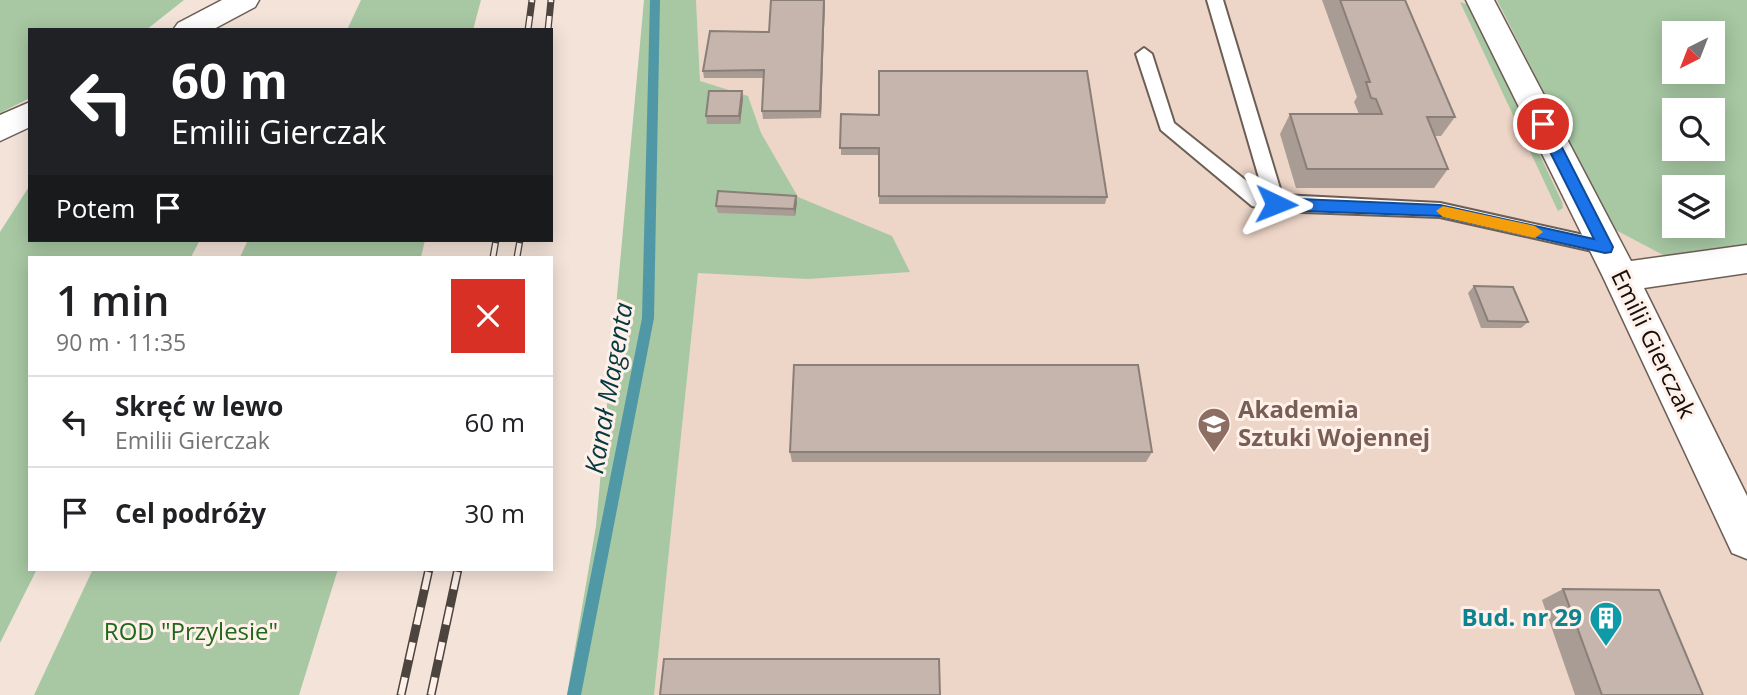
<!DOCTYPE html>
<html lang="pl">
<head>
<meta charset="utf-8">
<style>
  :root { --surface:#fff; --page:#f2f2f2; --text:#202124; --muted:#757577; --line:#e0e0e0 }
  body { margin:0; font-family:"Open Sans",sans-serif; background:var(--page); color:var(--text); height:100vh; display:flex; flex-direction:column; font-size:26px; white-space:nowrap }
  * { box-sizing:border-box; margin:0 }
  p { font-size:23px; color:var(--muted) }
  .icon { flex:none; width:38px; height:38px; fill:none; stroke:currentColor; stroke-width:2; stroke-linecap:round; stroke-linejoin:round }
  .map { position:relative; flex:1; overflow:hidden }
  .side { position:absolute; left:28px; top:256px; width:525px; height:315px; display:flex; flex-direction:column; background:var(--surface); border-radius:0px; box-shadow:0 4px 18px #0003 }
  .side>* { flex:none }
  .hud { position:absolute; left:28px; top:28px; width:525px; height:214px; border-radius:0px; box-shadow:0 4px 18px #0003; background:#202124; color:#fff; overflow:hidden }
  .needle { width:46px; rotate:222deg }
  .buttons { position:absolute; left:1662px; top:21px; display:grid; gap:14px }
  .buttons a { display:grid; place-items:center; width:63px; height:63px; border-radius:0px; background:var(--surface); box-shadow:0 4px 18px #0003; font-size:35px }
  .pin { position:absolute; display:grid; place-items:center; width:60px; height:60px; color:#fff; margin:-30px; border:4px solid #fff; border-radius:50%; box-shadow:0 2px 7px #0007 }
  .me { position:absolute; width:77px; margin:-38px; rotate:92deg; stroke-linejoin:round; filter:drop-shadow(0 0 5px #0008) }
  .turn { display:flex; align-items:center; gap:24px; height:147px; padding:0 28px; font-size:32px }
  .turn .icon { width:91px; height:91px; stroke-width:2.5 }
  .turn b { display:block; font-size:49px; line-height:60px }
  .then { display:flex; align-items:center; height:66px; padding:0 28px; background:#0003; gap:14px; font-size:26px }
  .round { display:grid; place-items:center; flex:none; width:74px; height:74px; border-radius:0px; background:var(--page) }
  .summary { display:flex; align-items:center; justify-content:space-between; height:119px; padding:0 28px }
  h1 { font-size:42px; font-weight:600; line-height:52px }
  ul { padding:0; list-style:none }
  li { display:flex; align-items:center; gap:21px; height:91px; padding:0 28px; border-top:2px solid var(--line) }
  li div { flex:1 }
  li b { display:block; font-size:26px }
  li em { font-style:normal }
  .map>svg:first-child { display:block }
</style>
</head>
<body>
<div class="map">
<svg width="1747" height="695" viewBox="0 0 1747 695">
  <rect width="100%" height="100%" fill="#f4e3d9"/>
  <!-- built -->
  <path fill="#edd5c7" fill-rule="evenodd" d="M696,0H1747V695H654L698,273L700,81ZM1675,33H1713V72H1675ZM1675,110H1713V149H1675ZM1675,187H1713V226H1675Z"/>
  <!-- green -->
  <path fill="#a7c8a3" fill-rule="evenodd" d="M0,0H184L146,30H30V98L0,113Z
    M361,0H481L473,30H347Z
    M644,0H696L700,81L748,96L761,133L798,197L892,236L910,272L808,279L698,273L654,695H567L596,526Z
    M1497,0H1747V245L1667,257L1612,228ZM1675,33H1713V72H1675ZM1675,110H1713V149H1675ZM1675,187H1713V226H1675Z
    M1460,2L1469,5L1562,202L1563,208L1558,211Z
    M30,185V240H200L191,257H30V569H37L0,643V232Z
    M248,240H425L421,257H240Z
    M93,569H338L299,695H34Z"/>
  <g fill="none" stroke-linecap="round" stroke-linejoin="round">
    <!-- stream -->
    <path fill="#5098a5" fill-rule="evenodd" d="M650,0H660L654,318L581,695H567L642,318Z"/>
    <defs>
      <path id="lane" d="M1207,0H1223L1282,195L1440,203L1606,240L1612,242L1615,247L1612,252L1606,254L1440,217L1276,211L1252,206L1161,130L1136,54L1144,48L1152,54L1174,123L1264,195Z"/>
      <path id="street" d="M222,0H259L255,7L212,30H173L178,23Z
        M1466,0H1494L1631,261L1747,245V273L1644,288L1747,496V559L1732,553L1603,277Z
        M30,102V127L0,141V115Z"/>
    </defs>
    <!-- lane casing -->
    <use href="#lane" stroke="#6c5e55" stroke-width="4"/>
    <!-- street casing -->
    <use href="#street" stroke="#6c5e55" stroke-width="3"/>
    <!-- lane -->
    <use href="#lane" fill="#fff" fill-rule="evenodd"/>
    <!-- street -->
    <use href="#street" fill="#fff" fill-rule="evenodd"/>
    <defs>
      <path id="rail-far1" d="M528,30L532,0
        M548,30L551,0
        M493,257L496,240
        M517,257L520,240"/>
      <path id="rail" d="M401,695L429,569
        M431,695L458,569"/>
    </defs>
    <!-- rail-far1 casing -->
    <use href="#rail-far1" stroke="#4c443e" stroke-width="7"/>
    <!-- rail casing -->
    <use href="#rail" stroke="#4c443e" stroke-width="9"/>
    <!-- rail-far1 -->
    <use href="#rail-far1" stroke="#fff1e9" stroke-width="4.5" stroke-dasharray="14" stroke-linecap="butt"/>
    <!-- rail -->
    <use href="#rail" stroke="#fff1e9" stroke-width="6" stroke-dasharray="18" stroke-linecap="butt"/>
  </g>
  <!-- wall -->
  <path fill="#a99c94" d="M825,0L821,118L763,119L762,111L764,78H704L703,71Z
    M1322,0H1405L1455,117L1441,136H1434L1448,169L1434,188H1296L1280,134L1290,114H1359L1354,102L1357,97Z
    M742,91L743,99L740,124H707L706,116Z
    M841,114L1107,197L1105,204H879V155H841Z
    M796,196L797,203L795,216L718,213L716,206Z
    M1474,286L1528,322L1521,328H1481L1468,293Z
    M790,452H1152L1146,462H792Z
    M1563,589L1703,695H1575L1542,600Z"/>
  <!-- shaded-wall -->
  <path fill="#8a7f78" d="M824,0H825L821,118L820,111Z
    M742,91L743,99L740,124L739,116Z
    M796,196L797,203L795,216L794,209Z"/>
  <!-- building -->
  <path fill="#c5b5ac" stroke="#8a7f78" stroke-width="2" d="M771,0H824L820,111H762L764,70L703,71L710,31L769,32Z
    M1340,0H1405L1455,117H1427L1448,169H1307L1290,114H1382L1376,99L1371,98L1366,82H1370Z
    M879,71H1087L1107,197L879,196V148H840L841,114L879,115Z
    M709,91H742L739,116H706Z
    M718,191L796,196L794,209L716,206Z
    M1474,286L1513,287L1528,322L1488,321Z
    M794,365H1138L1152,452H790Z
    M1563,589L1659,590L1703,695H1602Z
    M664,659H939L940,695H660Z"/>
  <!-- route -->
  <path fill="#1a73e8" stroke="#114b97" stroke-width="2" d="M1543,119L1550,124L1613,247L1611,252L1605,253L1440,216L1276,210L1269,204L1276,198L1440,205L1594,239L1536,124Z"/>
  <!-- slow -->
  <path fill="#f59e0b" d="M1443,206L1535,226L1543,232L1535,238L1443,217L1436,211Z"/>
  <!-- icons -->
  <defs>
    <symbol id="university-pin" viewBox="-11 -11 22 30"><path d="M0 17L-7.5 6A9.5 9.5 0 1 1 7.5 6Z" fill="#8d6e63" stroke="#fff1e9"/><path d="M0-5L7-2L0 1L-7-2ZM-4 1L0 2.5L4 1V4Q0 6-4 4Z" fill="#fff"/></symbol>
    <symbol id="building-pin" viewBox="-11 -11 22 30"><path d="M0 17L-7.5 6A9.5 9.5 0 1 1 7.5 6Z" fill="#0f9aa8" stroke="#fff1e9"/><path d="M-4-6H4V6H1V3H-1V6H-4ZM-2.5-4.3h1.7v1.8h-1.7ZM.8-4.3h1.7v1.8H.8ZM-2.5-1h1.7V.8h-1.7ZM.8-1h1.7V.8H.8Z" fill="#fff"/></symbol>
  </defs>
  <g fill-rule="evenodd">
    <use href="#university-pin" x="1195" y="405" width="38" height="52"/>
    <use href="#building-pin" x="1587" y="599" width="38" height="52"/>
  </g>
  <g text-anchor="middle" stroke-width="6" stroke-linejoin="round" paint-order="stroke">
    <!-- street labels -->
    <g font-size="24" fill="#15100c" stroke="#fff1e9">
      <text transform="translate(1653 344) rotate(64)" y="8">Emilii Gierczak</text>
    </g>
    <!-- education labels -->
    <g font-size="24" font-weight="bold" fill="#785e54" stroke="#fff1e9" text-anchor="start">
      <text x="1238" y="418">Akademia<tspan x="1238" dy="28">Sztuki Wojennej</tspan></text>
    </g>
    <!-- culture labels -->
    <g font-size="24" font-weight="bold" fill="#0d838f" stroke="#fff1e9" text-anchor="end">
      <text x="1582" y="626">Bud. nr 29</text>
    </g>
    <!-- park labels -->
    <g font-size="24" fill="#1f681b" stroke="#fff1e9">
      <text x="191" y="640">ROD "Przylesie"</text>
    </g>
    <!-- water labels -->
    <g font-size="26" font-style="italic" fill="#053942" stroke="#fff1e9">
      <text transform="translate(609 388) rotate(-80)" y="9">Kanał Magenta</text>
    </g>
  </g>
</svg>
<div class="buttons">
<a><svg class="needle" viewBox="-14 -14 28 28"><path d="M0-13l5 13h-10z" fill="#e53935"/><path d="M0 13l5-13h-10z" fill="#757577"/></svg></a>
<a><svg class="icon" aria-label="search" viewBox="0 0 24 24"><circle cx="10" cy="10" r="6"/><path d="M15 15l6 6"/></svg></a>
<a><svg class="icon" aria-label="layers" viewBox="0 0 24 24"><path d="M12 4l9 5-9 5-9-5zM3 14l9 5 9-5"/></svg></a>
</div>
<div class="pin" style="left:1543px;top:124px;background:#d93025"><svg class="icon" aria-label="arrive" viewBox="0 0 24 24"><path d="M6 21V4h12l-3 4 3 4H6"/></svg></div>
<svg class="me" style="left:1276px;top:204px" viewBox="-20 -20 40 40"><path d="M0-17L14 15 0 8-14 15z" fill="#1a73e8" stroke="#fff" stroke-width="4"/></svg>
<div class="hud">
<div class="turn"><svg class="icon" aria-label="left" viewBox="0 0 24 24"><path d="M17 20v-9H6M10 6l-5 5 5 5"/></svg><div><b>60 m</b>Emilii Gierczak</div></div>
<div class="then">Potem<svg class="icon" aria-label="arrive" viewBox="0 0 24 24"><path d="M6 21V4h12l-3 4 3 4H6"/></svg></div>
</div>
<section class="side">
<div class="summary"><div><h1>1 min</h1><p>90 m · 11:35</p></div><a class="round" style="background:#d93025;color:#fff"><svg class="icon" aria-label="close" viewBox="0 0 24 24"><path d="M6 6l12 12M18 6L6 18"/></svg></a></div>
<ul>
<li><svg class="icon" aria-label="left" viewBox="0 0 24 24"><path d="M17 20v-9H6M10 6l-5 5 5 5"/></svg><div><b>Skręć w lewo</b><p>Emilii Gierczak</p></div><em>60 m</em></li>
<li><svg class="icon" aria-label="arrive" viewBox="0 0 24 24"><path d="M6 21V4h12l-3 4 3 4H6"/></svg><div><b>Cel podróży</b></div><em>30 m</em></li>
</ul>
</section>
</div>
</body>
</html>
